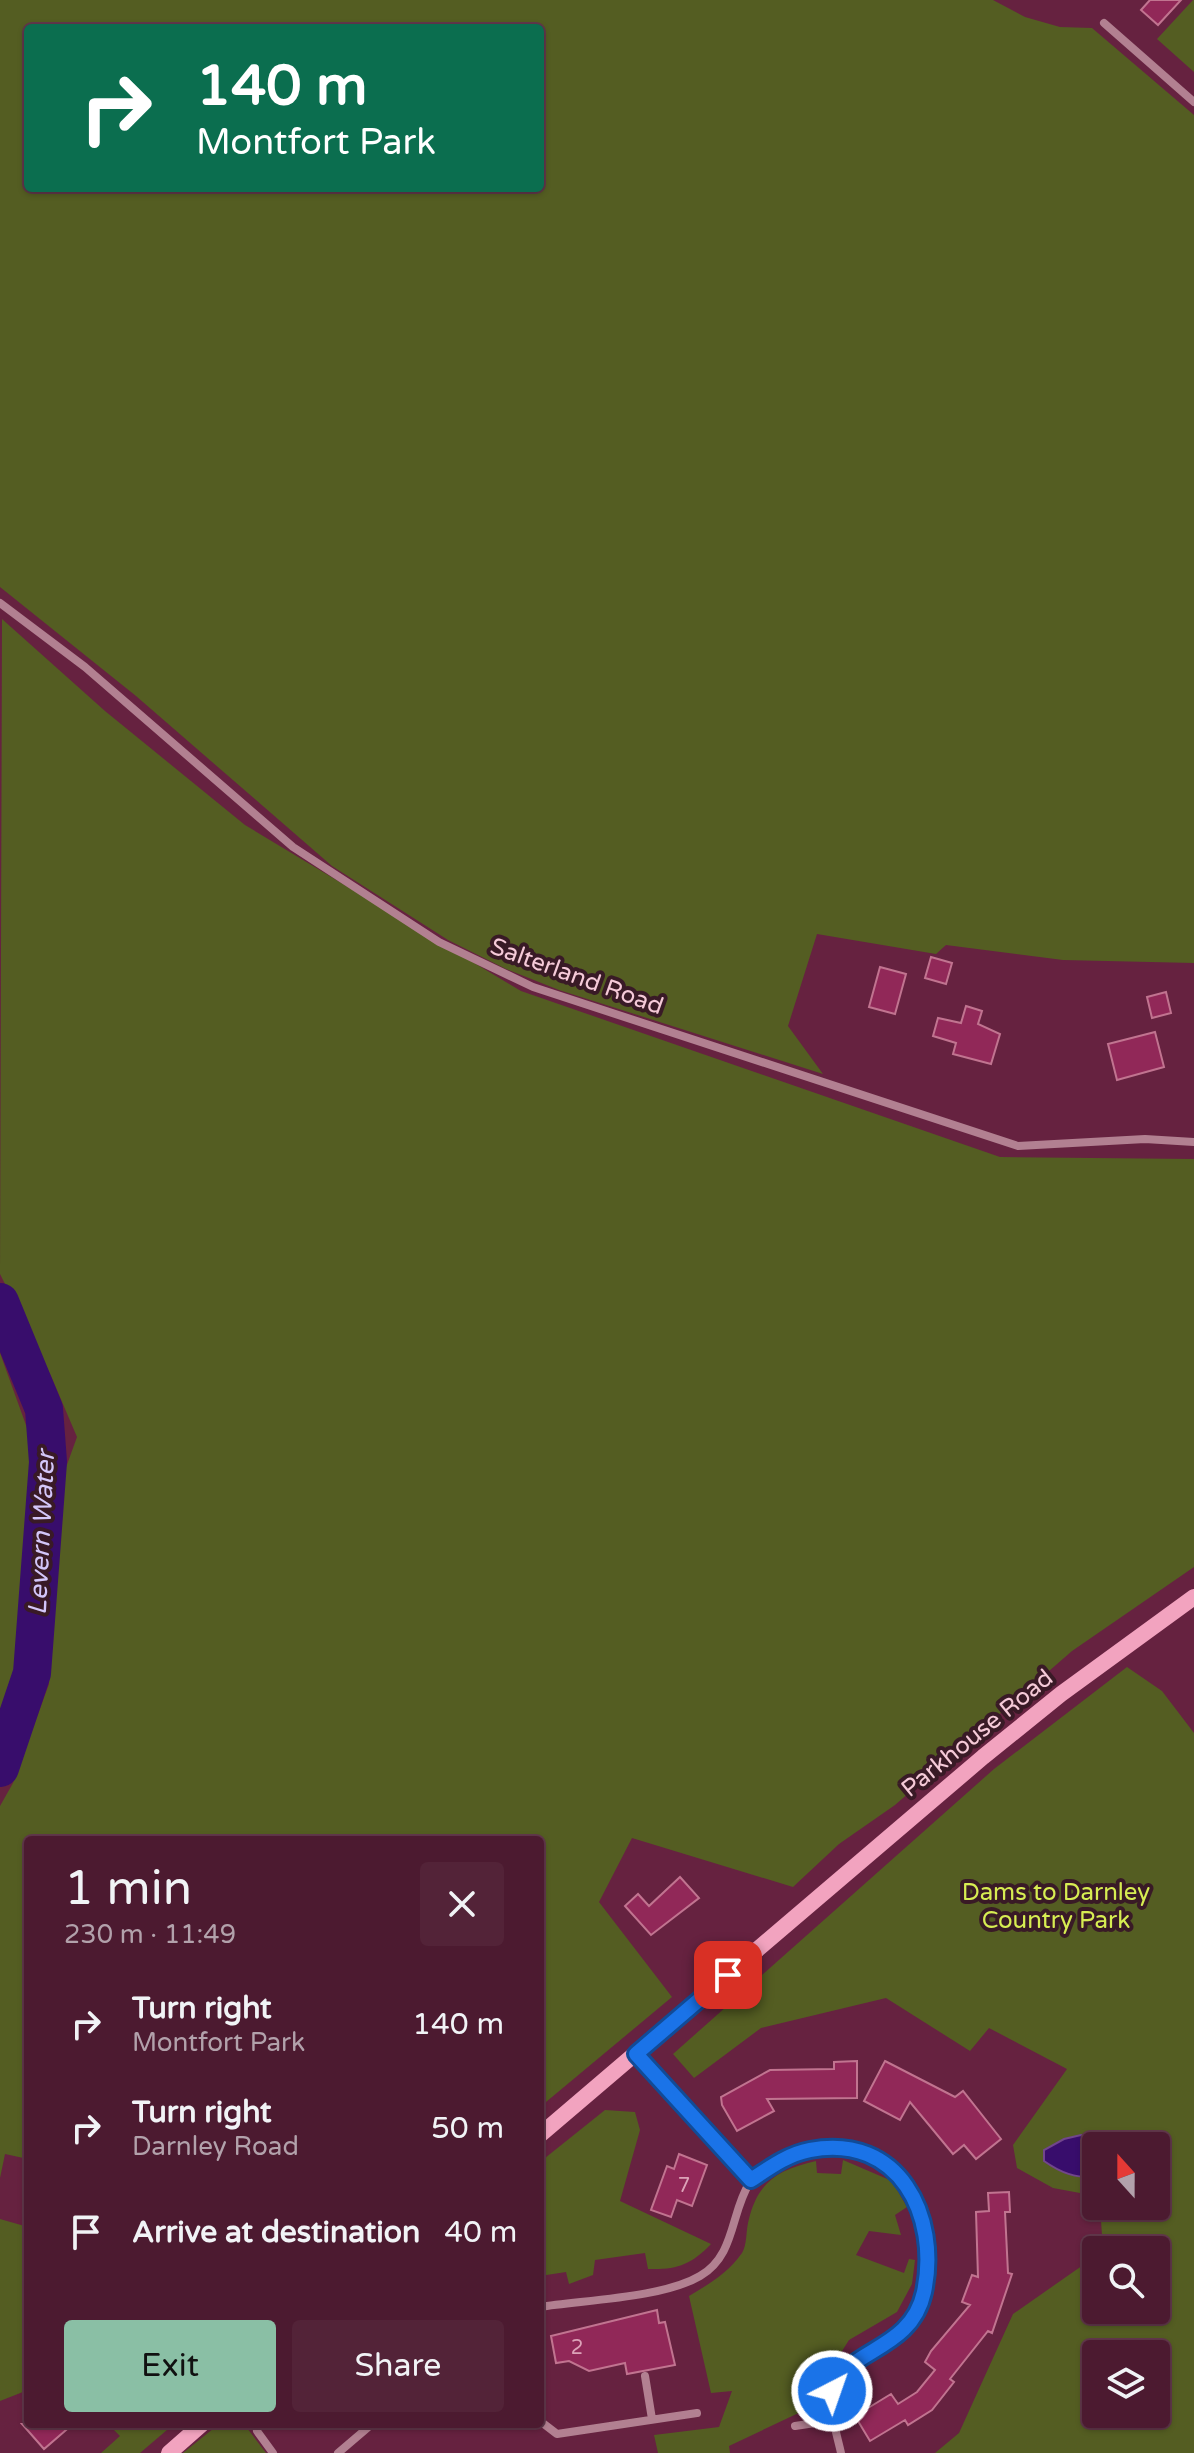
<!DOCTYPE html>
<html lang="en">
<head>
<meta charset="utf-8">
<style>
  :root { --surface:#4c1a30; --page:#532338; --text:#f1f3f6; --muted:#b2a1ab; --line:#63384c; --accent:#8abfa5 }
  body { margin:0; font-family:"Varela Round",sans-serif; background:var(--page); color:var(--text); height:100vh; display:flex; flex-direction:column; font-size:30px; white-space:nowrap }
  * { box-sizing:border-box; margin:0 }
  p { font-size:26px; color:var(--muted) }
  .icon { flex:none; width:44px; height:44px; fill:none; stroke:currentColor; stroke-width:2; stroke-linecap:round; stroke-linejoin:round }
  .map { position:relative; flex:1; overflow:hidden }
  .drawer { position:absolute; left:24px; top:1836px; width:520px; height:592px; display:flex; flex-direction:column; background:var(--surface); border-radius:8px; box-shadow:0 2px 6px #0004,0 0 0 2px var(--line) }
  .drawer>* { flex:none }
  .banner { position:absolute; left:24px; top:24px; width:520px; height:168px; border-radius:8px; box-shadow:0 2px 6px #0004,0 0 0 2px var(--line); background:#0b6e4f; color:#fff; overflow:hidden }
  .needle { width:52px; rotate:339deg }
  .buttons { position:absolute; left:1082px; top:2132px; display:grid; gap:16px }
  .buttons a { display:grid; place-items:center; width:88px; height:88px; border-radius:8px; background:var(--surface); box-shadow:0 2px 6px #0004,0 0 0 2px var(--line); font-size:40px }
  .pin { position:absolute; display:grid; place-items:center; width:68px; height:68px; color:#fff; margin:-34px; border-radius:16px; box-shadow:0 4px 12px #0006 }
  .me { position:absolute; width:88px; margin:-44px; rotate:41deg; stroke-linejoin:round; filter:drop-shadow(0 0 6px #0008) }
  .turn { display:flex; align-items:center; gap:28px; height:168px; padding:0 40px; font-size:36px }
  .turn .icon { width:104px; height:104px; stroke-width:2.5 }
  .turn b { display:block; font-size:56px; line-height:68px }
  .round { display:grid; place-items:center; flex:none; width:84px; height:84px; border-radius:8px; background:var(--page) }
  .head { display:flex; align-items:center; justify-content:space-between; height:136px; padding:0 40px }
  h1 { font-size:48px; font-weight:600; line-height:60px }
  .primary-button { display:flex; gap:16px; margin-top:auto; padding:16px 40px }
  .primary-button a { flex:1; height:92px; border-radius:8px; background:var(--accent); color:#111; font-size:32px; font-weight:600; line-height:92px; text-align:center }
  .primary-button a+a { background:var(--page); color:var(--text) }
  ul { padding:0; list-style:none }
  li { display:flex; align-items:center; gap:24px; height:104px; padding:0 40px }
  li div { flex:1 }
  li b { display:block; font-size:30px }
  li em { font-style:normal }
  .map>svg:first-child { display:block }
</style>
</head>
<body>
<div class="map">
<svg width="1194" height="2453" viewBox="0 0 1194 2453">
  <rect width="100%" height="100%" fill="#662240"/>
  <!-- green -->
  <path fill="#545d22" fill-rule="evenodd" d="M0,0H993L1025,17L1060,27L1092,28L1194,115V963L1063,960L946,945L936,954L817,934L788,1026L823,1074L559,990L506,969L448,940L332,866L136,696L0,587ZM540,28V188H28V28Z
    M1193,0H1194V72L1157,39Z
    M2,619L105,711L245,825L521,991L1000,1157L1194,1159V1567L1072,1651L895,1805L839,1844L793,1887L632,1838L599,1902L672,1997L540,2107V1840H28V2159L5,2154L0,2178V1806L13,1783L49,1684L56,1495L77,1437L51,1376L0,1274Z
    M0,1353L31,1439L20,1676L0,1734Z
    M1127,1667L1162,1691L1194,1733V2453H935L959,2433L1013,2314L1096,2256V2310H1156V2250H1103L1100,2206H1156V2146H1096V2196L1053,2188L1017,2168L1013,2145L1067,2069L989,2028L970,2051L886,1998L761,2028L694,2078L673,2054L994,1769ZM1096,2354H1156V2414H1096Z
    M605,2110L635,2112L640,2130L620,2201L711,2244C691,2265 676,2270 648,2269L645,2253L595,2260L593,2275L569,2284L566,2272L540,2276V2292V2162Z
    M843,2160L892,2181L907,2207L895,2215L901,2235L869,2231L856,2255L904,2273L909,2259L915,2260L912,2284L897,2312L849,2340L805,2410L729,2446L730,2453H658L654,2435L719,2427L732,2391L711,2393L689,2296C709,2284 728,2273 742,2253C747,2245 746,2232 748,2223C757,2182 777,2170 816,2161L817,2173L841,2174Z
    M0,2219L28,2227V2390L0,2401Z
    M108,2424H174L140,2453H101L120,2436Z
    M219,2424H244L266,2453H183Z"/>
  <!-- water -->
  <path fill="#380d6c" stroke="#71468c" stroke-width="2" d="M1081,2135L1106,2139L1116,2136L1125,2146H1096V2177C1075,2178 1061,2173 1044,2161V2150L1064,2139Z"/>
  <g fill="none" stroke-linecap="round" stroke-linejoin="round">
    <!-- river -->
    <path stroke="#380d6c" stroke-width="38" d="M0,1302L44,1409L48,1462L32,1673L0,1768"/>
  </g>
  <!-- building -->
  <path fill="#912858" stroke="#c17490" stroke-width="2" d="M1150,0H1181L1158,25L1141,10Z
    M931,957L952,963L946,984L925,978Z
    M880,967L906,974L895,1014L869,1007Z
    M1166,992L1171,1013L1152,1018L1147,997Z
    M966,1006L982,1011L978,1024L1000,1034L991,1064L953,1054L956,1043L933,1036L938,1018L961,1023Z
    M1155,1032L1164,1067L1117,1080L1108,1044Z
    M680,1877L699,1898L651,1935L625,1906L638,1894L649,1906Z
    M857,2061V2098L767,2099L774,2111L737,2131L722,2105L721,2097L770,2070L834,2069V2062Z
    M885,2061L955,2097L963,2091L1001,2139L976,2159L964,2145L953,2154L910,2102L900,2120L864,2101Z
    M679,2154L707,2165L692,2206L677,2200L671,2217L651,2210L667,2166L674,2169Z
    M1009,2192L1010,2212H1005L1008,2273L1012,2274L992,2333L988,2331L950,2379L954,2382L932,2410L908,2425L905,2420L870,2441L855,2416L891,2394L898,2404L917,2392L935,2370L925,2362L931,2351L970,2305L962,2302L972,2275L978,2277L976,2212L989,2211L988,2193Z
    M657,2310L659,2323L665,2322L675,2365L627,2374L625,2363L589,2371L569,2361L556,2363L551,2336Z
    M22,2424H73L44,2449Z"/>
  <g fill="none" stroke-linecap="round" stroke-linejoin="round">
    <!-- minor -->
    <path stroke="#b28091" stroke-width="8" d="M1104,23L1194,102
      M0,603L85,667L293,847L439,942L533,987L1018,1146L1145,1139L1194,1142
      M636,2054L751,2180
      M540,2307C584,2300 663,2298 700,2276C736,2255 730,2213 750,2182C755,2175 768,2170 775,2165C825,2133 893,2151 920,2205C937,2240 926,2309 899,2337C881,2354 847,2358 835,2381C825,2400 837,2434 841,2453
      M645,2376L652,2419
      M540,2421L557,2434L697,2413
      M795,2426L835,2420
      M257,2431L273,2453
      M338,2453L372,2424"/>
    <!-- secondary -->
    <path stroke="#f2a3bf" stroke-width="16" d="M540,2135L983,1757L1061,1694L1194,1597
      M169,2453L202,2424"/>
  </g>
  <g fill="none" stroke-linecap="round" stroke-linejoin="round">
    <defs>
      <path id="route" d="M728,1975L636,2054L751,2180C769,2168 788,2154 810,2150C899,2133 940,2216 924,2292C911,2352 846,2348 832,2391"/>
    </defs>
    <!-- route casing -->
    <use href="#route" stroke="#114b97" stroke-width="20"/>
    <!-- route -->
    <use href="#route" stroke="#1a73e8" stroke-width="14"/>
  </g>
  <g text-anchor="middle" stroke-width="8" stroke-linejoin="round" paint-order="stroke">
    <!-- number labels -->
    <g font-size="20" fill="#dca2b8">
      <text x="684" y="2192">7</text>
      <text x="577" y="2354">2</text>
    </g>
    <!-- street labels -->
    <g font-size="24" fill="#f5cad8" stroke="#391a26">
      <text transform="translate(577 976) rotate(20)" y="8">Salterland Road</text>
      <text transform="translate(977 1733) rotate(-39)" y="8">Parkhouse Road</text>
    </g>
    <!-- park labels -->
    <g font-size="24" fill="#d7ed52" stroke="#391a26">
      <text x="1056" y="1900">Dams to Darnley<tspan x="1056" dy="28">Country Park</tspan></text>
    </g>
    <!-- water labels -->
    <g font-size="26" font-style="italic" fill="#d3c6f9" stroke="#391a26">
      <text transform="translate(41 1533) rotate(-87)" y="9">Levern Water</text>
    </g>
  </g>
</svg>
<div class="buttons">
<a><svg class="needle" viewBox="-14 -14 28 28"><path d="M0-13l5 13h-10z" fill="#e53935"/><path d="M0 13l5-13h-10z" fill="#b2a1ab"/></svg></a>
<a><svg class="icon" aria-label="search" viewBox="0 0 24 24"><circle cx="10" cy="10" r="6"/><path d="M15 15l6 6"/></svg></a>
<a><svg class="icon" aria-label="layers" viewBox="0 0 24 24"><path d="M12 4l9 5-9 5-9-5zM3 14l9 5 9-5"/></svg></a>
</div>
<div class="pin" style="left:728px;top:1975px;background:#d93025"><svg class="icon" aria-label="arrive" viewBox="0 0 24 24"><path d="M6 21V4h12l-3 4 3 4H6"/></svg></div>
<svg class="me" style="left:832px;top:2391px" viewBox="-20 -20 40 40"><circle r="17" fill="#1a73e8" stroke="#fff" stroke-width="3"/><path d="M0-11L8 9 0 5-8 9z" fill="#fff"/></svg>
<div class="banner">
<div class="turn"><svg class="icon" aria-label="right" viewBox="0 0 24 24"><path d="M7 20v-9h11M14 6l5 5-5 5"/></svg><div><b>140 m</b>Montfort Park</div></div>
</div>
<section class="drawer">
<div class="head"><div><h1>1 min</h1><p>230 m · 11:49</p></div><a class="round"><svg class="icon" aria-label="close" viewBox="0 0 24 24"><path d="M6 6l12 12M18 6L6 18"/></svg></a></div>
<ul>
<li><svg class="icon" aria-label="right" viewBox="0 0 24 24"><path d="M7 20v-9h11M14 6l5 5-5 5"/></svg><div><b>Turn right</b><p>Montfort Park</p></div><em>140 m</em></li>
<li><svg class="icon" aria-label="right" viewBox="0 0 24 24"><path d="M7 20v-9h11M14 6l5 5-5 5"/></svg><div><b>Turn right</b><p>Darnley Road</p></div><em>50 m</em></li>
<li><svg class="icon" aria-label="arrive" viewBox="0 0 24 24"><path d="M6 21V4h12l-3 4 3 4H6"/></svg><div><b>Arrive at destination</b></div><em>40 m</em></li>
</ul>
<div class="primary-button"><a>Exit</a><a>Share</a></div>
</section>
</div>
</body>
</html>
